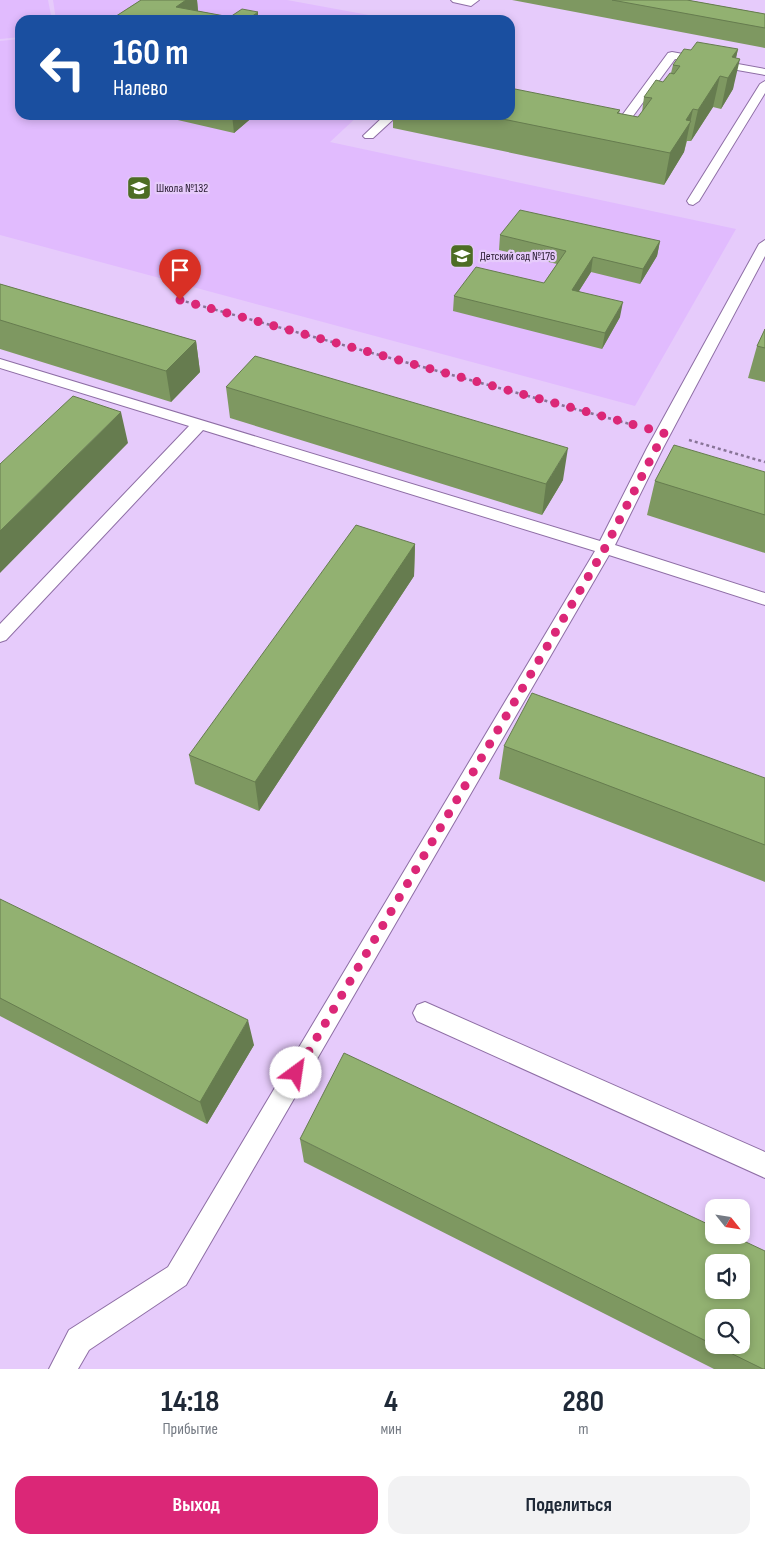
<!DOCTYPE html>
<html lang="ru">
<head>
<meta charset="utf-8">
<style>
  :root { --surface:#fff; --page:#f2f2f3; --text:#1f2937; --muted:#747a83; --accent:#db2777 }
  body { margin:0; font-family:"Sofia Sans Condensed",sans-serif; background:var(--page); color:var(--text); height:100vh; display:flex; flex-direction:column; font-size:19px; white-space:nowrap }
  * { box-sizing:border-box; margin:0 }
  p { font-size:16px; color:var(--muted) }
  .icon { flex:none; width:28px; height:28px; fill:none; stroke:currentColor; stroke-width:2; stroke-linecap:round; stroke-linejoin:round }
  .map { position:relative; height:1369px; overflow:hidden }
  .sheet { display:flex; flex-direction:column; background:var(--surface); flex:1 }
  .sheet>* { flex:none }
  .top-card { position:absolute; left:15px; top:15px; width:500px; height:105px; border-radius:15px; box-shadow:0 2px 8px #0003; background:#1a4fa0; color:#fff; overflow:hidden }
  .needle { width:32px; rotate:120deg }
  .buttons { position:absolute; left:705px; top:1199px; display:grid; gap:10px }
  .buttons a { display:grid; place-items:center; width:45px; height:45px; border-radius:10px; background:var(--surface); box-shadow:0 2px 8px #0003; font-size:25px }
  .pin { position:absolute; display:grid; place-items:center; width:42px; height:42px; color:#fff; margin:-51px -21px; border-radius:50% 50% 50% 0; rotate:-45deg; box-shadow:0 0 5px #0007 }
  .pin .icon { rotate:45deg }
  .me { position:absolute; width:55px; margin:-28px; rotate:31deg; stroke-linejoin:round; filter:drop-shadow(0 0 4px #0008) }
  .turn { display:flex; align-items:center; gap:18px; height:105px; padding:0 15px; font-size:22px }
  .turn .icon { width:65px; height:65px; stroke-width:2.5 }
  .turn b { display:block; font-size:35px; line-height:42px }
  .eta { display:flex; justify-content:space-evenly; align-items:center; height:85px; text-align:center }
  .eta b { font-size:30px; font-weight:700; line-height:35px }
  .action { display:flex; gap:10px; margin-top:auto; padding:10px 15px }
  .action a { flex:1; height:58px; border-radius:15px; background:var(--accent); color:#fff; font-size:20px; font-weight:700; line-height:58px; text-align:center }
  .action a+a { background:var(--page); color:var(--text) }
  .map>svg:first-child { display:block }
</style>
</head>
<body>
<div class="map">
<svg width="765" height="1369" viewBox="0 0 765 1369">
  <rect width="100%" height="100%" fill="#e6cbfb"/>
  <!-- built -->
  <path fill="#e1bbfe" d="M0,0H48L52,20H20V37L0,39Z
    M53,0H287L396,20H56Z
    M20,39V115H359L330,142L736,229L635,406L0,235V41Z"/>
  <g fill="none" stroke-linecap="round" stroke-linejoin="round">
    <defs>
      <path id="lane" d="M451,0H479L471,6L453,2Z
        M672,52L765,69V75L675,59L622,131L607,130L605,128L607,126L615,125L668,53Z
        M765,81V93L699,201L693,205L689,204L687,201L760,84Z
        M385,115H398L373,138H365L363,136L365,134Z
        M765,240V256L663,448L615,545L765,593V605L609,555L186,1285L89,1350L78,1369H49L69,1330L168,1267L595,551L203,430L6,640L0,642V624L189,426L0,368V359L600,541L647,448L759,244Z
        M425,1002L765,1152V1178L417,1021L413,1013L417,1005Z"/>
    </defs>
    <!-- lane casing -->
    <use href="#lane" stroke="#8e6ea5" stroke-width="2"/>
    <!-- path -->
    <path stroke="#887497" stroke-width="2.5" stroke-dasharray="3 3" stroke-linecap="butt" d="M180,300L637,426
      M689,440L765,462"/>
    <!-- lane -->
    <use href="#lane" fill="#fff" fill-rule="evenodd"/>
  </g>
  <!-- wall -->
  <path fill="#7e9861" d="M141,0H197L198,11L230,17L258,20H110Z
    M512,0H687L765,14V48Z
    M738,49L736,58L733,89L721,109L713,107L691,141H687L684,152L664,185L393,128V115H510L620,110L619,114L638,117L642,112L644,97L663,82L671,73L673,65L691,50Z
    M156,115H255L234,133Z
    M500,235L660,241L657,256L640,284L591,272L579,291L620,317L602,349L453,311L454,296L544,283L557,264L499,250Z
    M0,284L196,341L200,372L171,402L0,349Z
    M765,329V382L748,378L757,346Z
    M226,387L563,480L542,515L230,418Z
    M765,472V553L647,515L655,481Z
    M415,544L414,576L259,811L195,784L189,755Z
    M504,746L765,778V882L499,779Z
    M0,899L254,1045L207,1124L0,1016Z
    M300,1139L765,1369H714L304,1162Z"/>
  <!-- shaded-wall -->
  <path fill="#667c4f" d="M186,0H197L198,11L176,7Z
    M258,12V20H247Z
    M738,49L733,70L740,59L733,89L721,109L732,57Z
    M720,76L713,107L691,141L698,110Z
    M693,109L684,152L664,185L670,153L686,120Z
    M232,115H255L234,133Z
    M660,241L657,256L640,284L643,269Z
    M593,257L591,272L570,305L572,290Z
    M623,302L620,317L602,349L605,333Z
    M196,341L200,372L171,402L166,371Z
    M121,412L128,443L0,573V531Z
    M568,448L563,480L542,515L546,484Z
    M415,544L414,576L259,811L255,782Z
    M248,1020L254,1045L207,1124L200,1102Z"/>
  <!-- building -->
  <path fill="#92b171" stroke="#667c4f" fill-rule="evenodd" d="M141,0H186L176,7L230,17L242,9L258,12L247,20H171L160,18L157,20H110Z
    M612,0H687L765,14V28Z
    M697,42L738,49L732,57L740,59L728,78L720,76L698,110L693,109L686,120L691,121L670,153L483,115H510V88L620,110L617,113L638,117L652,98L644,97L656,80L663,82L670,73L674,74L680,66L673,65L684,49L691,50Z
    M520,210L660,241L643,269L593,257L572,290L623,302L605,333L454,296L476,267L544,283L566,251L500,235Z
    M0,284L196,341L166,371L0,320Z
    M765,329V348L757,346Z
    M255,356L568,448L546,484L226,387Z
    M73,396L121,412L0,531V464Z
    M674,445L765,472V515L655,481Z
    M356,525L415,544L255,782L189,755Z
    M532,693L765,778V845L504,746Z
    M0,899L248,1020L200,1102L0,998Z
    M344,1053L714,1227V1235H731L765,1251V1369H763L714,1345H741V1318H714V1345L300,1139ZM714,1262H741V1290H714Z"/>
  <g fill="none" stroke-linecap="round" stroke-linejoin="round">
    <!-- route -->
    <path stroke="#db2777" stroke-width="9" stroke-dasharray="0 16.2" d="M180,300L664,433L605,548L296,1073"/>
  </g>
  <!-- icons -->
  <defs>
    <symbol id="school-square" viewBox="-11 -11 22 22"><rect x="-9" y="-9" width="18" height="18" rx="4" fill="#4d6d24" stroke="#e6cbfb"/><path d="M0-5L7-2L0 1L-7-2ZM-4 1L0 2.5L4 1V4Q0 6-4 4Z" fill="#fff"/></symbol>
  </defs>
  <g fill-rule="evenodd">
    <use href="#school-square" x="125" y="174" width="28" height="28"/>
    <use href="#school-square" x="448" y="242" width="28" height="28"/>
  </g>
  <g text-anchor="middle" stroke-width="4.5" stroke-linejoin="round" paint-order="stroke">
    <!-- far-poi labels -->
    <g font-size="12" fill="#291c32" stroke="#e6cbfb" text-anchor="start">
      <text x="156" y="192">Школа №132</text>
      <text x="480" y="260">Детский сад №176</text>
    </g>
  </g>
</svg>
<div class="buttons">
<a><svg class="needle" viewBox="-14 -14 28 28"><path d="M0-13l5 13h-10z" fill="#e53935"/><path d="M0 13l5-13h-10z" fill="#747a83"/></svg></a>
<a><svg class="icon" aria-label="sound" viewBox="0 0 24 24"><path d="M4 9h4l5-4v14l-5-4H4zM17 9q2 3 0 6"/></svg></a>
<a><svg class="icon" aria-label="search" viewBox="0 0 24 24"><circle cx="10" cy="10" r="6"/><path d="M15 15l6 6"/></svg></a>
</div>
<div class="pin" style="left:180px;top:300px;background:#d93025"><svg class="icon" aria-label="arrive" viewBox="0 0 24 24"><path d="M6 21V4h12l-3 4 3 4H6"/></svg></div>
<svg class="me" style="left:296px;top:1073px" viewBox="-20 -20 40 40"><circle r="19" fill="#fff"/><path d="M0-13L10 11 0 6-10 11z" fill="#db2777"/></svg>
<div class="top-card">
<div class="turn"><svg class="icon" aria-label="left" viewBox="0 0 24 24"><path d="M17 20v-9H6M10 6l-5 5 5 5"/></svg><div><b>160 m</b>Налево</div></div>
</div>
</div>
<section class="sheet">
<div class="eta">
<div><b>14:18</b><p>Прибытие</p></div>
<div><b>4</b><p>мин</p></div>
<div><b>280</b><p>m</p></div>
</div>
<div class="action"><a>Выход</a><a>Поделиться</a></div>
</section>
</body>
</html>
